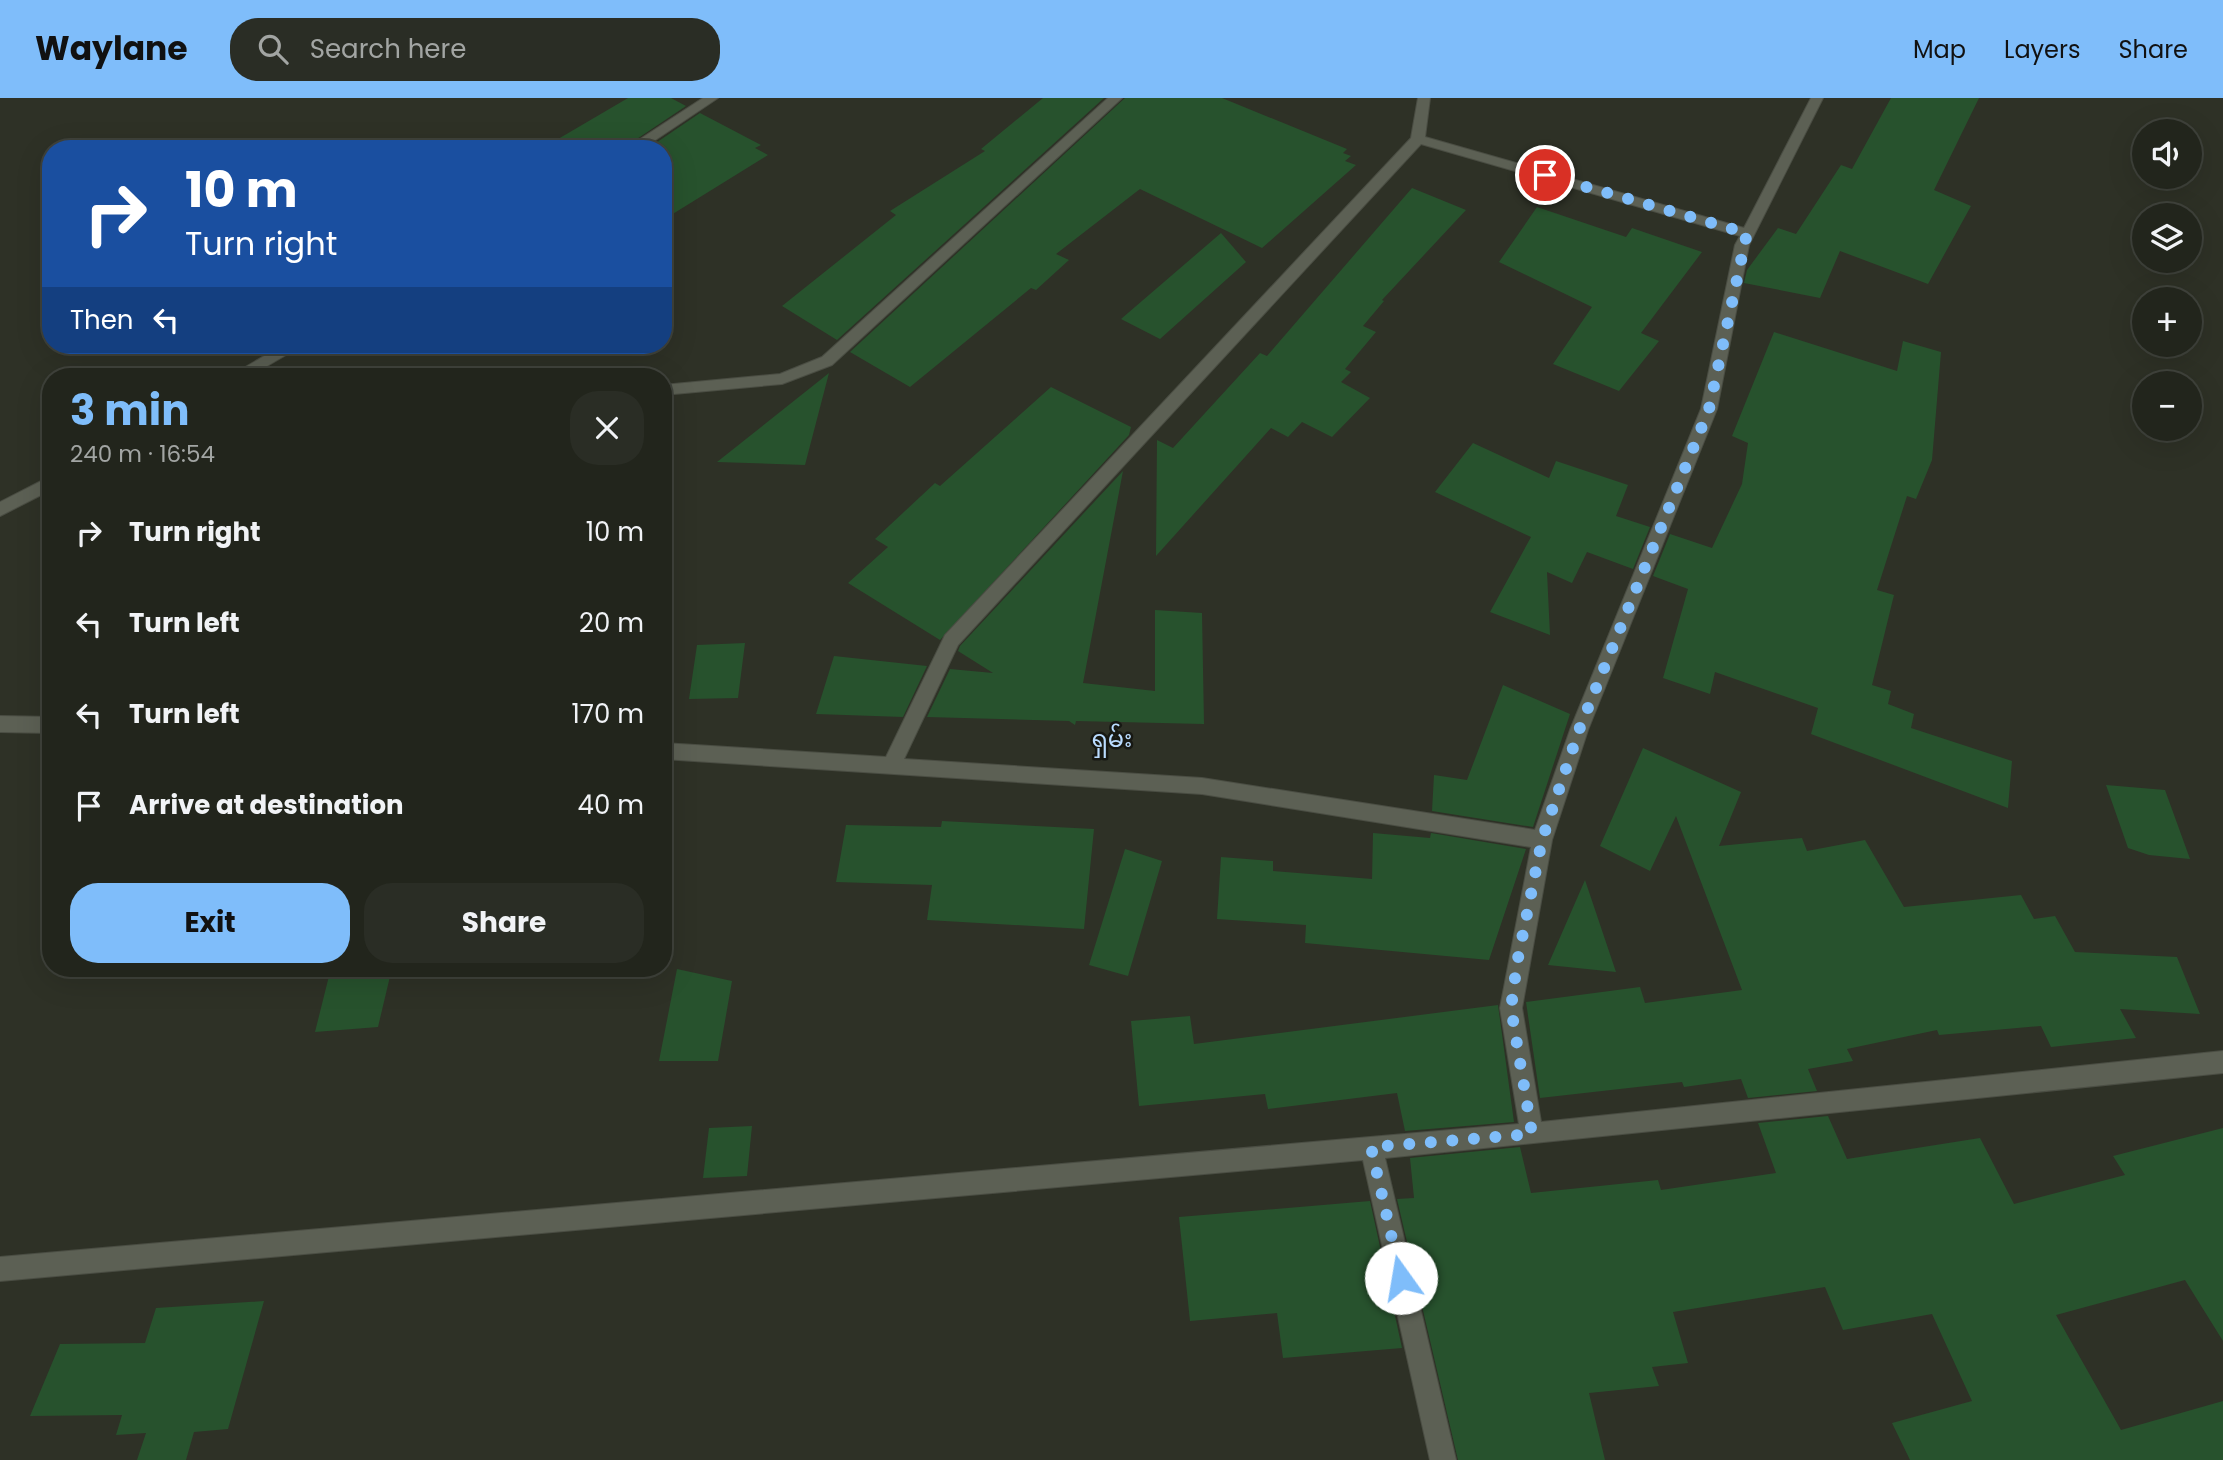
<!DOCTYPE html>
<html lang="en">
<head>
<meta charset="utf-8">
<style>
  :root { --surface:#22251c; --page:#2a2d25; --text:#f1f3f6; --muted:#a2a5a3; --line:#3f423b; --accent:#7fbdfa }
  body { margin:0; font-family:Poppins,"Noto Sans Myanmar",sans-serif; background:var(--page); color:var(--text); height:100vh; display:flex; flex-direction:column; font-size:26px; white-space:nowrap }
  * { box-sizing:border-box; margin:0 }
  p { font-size:23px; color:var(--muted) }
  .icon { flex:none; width:38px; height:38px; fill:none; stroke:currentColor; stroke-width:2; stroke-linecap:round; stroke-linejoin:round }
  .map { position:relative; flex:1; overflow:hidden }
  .side { position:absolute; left:42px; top:270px; width:630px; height:609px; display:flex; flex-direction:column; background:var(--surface); border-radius:28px; box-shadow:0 7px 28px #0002,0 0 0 2px var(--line) }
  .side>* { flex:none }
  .top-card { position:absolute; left:42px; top:42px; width:630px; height:214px; border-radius:28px; box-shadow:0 7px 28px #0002,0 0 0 2px var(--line); background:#1a4fa0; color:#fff; overflow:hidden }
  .fabs { position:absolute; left:2132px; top:21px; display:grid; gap:14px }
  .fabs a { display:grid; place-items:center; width:70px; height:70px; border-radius:50%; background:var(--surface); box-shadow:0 7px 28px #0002,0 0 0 2px var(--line); font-size:35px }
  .pin { position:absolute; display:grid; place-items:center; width:60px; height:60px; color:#fff; margin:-30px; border:4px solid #fff; border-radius:50%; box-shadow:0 2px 7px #0007 }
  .me { position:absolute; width:77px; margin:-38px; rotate:347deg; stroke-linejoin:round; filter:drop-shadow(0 0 5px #0008) }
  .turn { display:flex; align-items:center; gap:24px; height:147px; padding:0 28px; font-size:32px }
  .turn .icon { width:91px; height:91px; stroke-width:2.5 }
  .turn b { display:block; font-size:49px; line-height:60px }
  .then { display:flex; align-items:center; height:66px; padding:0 28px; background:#0003; gap:14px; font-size:26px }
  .round { display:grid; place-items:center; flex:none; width:74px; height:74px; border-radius:28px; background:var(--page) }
  .summary { display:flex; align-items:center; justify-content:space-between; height:119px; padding:0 28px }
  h1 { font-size:42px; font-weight:700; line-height:52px; color:var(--accent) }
  .primary-button { display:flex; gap:14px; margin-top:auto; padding:14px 28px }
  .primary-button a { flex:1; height:80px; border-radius:28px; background:var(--accent); color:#111; font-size:28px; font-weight:700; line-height:80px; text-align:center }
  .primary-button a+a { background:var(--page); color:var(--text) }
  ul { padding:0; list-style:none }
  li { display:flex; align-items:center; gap:21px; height:91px; padding:0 28px }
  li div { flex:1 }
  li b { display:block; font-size:26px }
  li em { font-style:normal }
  header { display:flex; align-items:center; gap:42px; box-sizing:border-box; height:98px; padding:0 35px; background:var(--accent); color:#111 }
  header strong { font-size:33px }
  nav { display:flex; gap:38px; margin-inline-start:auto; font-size:24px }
  .search { width:490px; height:63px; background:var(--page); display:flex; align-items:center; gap:18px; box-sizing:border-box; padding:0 24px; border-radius:28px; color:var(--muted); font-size:26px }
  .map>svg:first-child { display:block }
</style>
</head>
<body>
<header>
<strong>Waylane</strong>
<div class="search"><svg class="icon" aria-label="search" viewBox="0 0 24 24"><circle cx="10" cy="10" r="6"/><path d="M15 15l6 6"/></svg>Search here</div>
<nav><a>Map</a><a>Layers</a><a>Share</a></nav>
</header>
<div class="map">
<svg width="2223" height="1362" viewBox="0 0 2223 1362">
  <rect width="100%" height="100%" fill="#2e3126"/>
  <!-- building -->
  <path fill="#27522d" d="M628,0H671L686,8L622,51H541Z
    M1043,0H1104L837,242L782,208L896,117L890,113L985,53L981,51Z
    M1125,0H1222L1347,51L1343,55L1351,58L1345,63L1356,67L1262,150L1140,91L1056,156L1069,162L1036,192L1031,190L910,289L850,254Z
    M1891,0H1979L1934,92L1971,108L1928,186L1840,153L1820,200L1744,185L1747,172L1778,130L1796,136L1841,67L1852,71Z
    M700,15L761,47L755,50L768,57L663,122V51H647Z
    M1412,90L1466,112L1382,202L1384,203L1363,228L1376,234L1345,271L1351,274L1341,284L1370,300L1332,339L1302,324L1288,339L1271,330L1156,458L1157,342L1173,350L1260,255L1267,258Z
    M1537,109L1626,139L1632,130L1702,154L1641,235L1659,243L1619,293L1553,266L1592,209L1499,164Z
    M1221,135L1246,164L1160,241L1121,221Z
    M1774,234L1897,273L1903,243L1941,254L1932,362L1916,401L1907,398L1877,492L1894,497L1872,587L1891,593L1888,606L1914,616L1911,630L2012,663L2008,710L1811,636L1818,610L1715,574L1710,596L1663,580L1688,491L1653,478L1670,436L1712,450L1742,386L1748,345L1732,338Z
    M829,275L805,367L717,364Z
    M1051,289L1131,329L1129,337L940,542L848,485L888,449L875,441L935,385L940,388Z
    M1473,345L1549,380L1556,363L1628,387L1616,418L1650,429L1633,471L1587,454L1572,485L1547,474L1550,537L1490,514L1531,439L1435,394Z
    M1123,373L1083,585L1155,593V512L1202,515L1204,626L1076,623L1075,627L1069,623L927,619L950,571L993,575L958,553L960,548Z
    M745,545L738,600L689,601L697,547Z
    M834,558L927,568L903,619L816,616Z
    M1503,587L1570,616L1533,729L1432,713L1434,677L1467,682Z
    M1643,650L1741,694L1719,748L1802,740L1807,753L1865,742L1904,809L2021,797L2034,821L2055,818L2075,854L2177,859L2200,916L2120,911L2136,940L2051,949L2041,928L1939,937L1937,932L1847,951L1853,963L1808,971L1817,993L1748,1000L1741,981L1684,989L1682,984L1540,1000L1526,904L1640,889L1645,905L1742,892L1676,718L1650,773L1600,748Z
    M2106,687L2165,692L2190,761L2149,757L2128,750Z
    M942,723L1094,731L1084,831L927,822L932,787L836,784L846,727L941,729Z
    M1373,735L1430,740L1431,735L1526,751L1489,862L1305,845L1306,827L1217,821L1221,759L1273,763V773L1372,781Z
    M1125,751L1162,763L1128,878L1089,867Z
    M1585,782L1616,874L1548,867Z
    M331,870H392L378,929L315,934Z
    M677,871L732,883L718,963H659Z
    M1498,907L1514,1024L1405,1033L1397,995L1268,1011L1265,996L1139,1008L1131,923L1190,918L1194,946Z
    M1828,1018L1847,1061L1980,1040L2014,1106L2125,1077L2113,1058L2223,1030V1243L2185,1182L2056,1217L2121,1332L2223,1303V1362H1910L1892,1325L1972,1303L1932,1216L1843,1232L1825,1189L1673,1214L1688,1265L1652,1269L1659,1288L1589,1295L1605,1362H1458L1397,1101L1414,1100L1410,1060L1520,1049L1531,1095L1658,1082L1661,1092L1776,1075L1758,1025Z
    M752,1028L747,1078L703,1080L709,1030Z
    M1370,1103L1402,1250L1283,1260L1277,1215L1190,1223L1179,1119Z
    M264,1203L228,1331L194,1334L186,1362H137L146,1335L116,1337L122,1317L30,1318L60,1246L145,1245L156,1210Z"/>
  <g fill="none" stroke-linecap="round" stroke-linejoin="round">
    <defs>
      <path id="minor" d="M703,0H718L642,51H625Z
        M1108,0H1122L832,267L782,286L663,297V287L780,276L822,259Z
        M1418,0H1430L1425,39L1744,130L1811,0H1823L1749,147L1717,311L1588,632L1552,742L1522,910L1541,1024L2223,953V975L1385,1060L1456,1362H1430L1363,1062L0,1183V1159L1519,1026L1500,910L1531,749L1202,696L663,661V645L886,659L945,537L1411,40ZM1421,46L1740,138L1735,147L1701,311L1570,632L1535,732L1202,680L904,661L958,547Z
        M283,247H303L250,278H230Z
        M51,378V392L0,418V404Z
        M0,618L51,619V635L0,634Z"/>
    </defs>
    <!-- minor casing -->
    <use href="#minor" stroke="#4a4d43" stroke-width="2"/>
    <!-- minor -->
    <use href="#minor" fill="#5c6054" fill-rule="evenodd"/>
  </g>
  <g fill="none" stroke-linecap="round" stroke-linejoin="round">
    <!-- route -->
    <path stroke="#7fbdfa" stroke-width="12" stroke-dasharray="0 21.6" d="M1401,1180L1371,1049L1532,1036L1511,910L1517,865L1542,742L1579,632L1709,311L1747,135L1545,77"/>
  </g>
  <g text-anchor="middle" stroke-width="5" stroke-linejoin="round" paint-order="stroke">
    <!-- quarter labels -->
    <g font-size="24" fill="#badcff" stroke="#171813">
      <text x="1112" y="649">ရှမ်း</text>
    </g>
  </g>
</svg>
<div class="fabs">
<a><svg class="icon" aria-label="sound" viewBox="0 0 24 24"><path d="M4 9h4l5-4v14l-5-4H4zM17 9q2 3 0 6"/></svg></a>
<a><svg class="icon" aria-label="layers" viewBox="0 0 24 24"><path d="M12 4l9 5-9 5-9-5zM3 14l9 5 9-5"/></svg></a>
<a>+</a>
<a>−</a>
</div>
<div class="pin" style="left:1545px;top:77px;background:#d93025"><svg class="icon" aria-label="arrive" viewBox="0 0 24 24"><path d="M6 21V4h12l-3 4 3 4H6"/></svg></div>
<svg class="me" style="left:1401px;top:1180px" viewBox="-20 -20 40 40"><circle r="19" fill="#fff"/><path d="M0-13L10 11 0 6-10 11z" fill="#7fbdfa"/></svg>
<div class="top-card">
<div class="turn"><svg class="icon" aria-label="right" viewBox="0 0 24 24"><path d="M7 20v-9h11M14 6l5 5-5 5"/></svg><div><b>10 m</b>Turn right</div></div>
<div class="then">Then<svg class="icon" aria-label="left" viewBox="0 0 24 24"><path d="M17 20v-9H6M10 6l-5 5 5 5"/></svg></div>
</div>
<section class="side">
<div class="summary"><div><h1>3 min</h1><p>240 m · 16:54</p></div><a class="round"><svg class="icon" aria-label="close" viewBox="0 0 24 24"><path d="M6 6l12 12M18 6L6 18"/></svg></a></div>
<ul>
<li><svg class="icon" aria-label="right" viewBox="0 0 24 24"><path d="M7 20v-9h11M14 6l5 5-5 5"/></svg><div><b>Turn right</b></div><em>10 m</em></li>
<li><svg class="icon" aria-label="left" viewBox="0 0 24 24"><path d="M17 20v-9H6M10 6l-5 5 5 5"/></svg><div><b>Turn left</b></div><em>20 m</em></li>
<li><svg class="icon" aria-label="left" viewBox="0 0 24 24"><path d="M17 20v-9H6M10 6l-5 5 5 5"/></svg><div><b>Turn left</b></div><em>170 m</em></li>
<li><svg class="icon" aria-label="arrive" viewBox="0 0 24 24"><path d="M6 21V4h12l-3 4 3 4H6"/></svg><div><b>Arrive at destination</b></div><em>40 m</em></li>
</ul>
<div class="primary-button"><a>Exit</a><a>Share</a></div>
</section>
</div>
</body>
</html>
